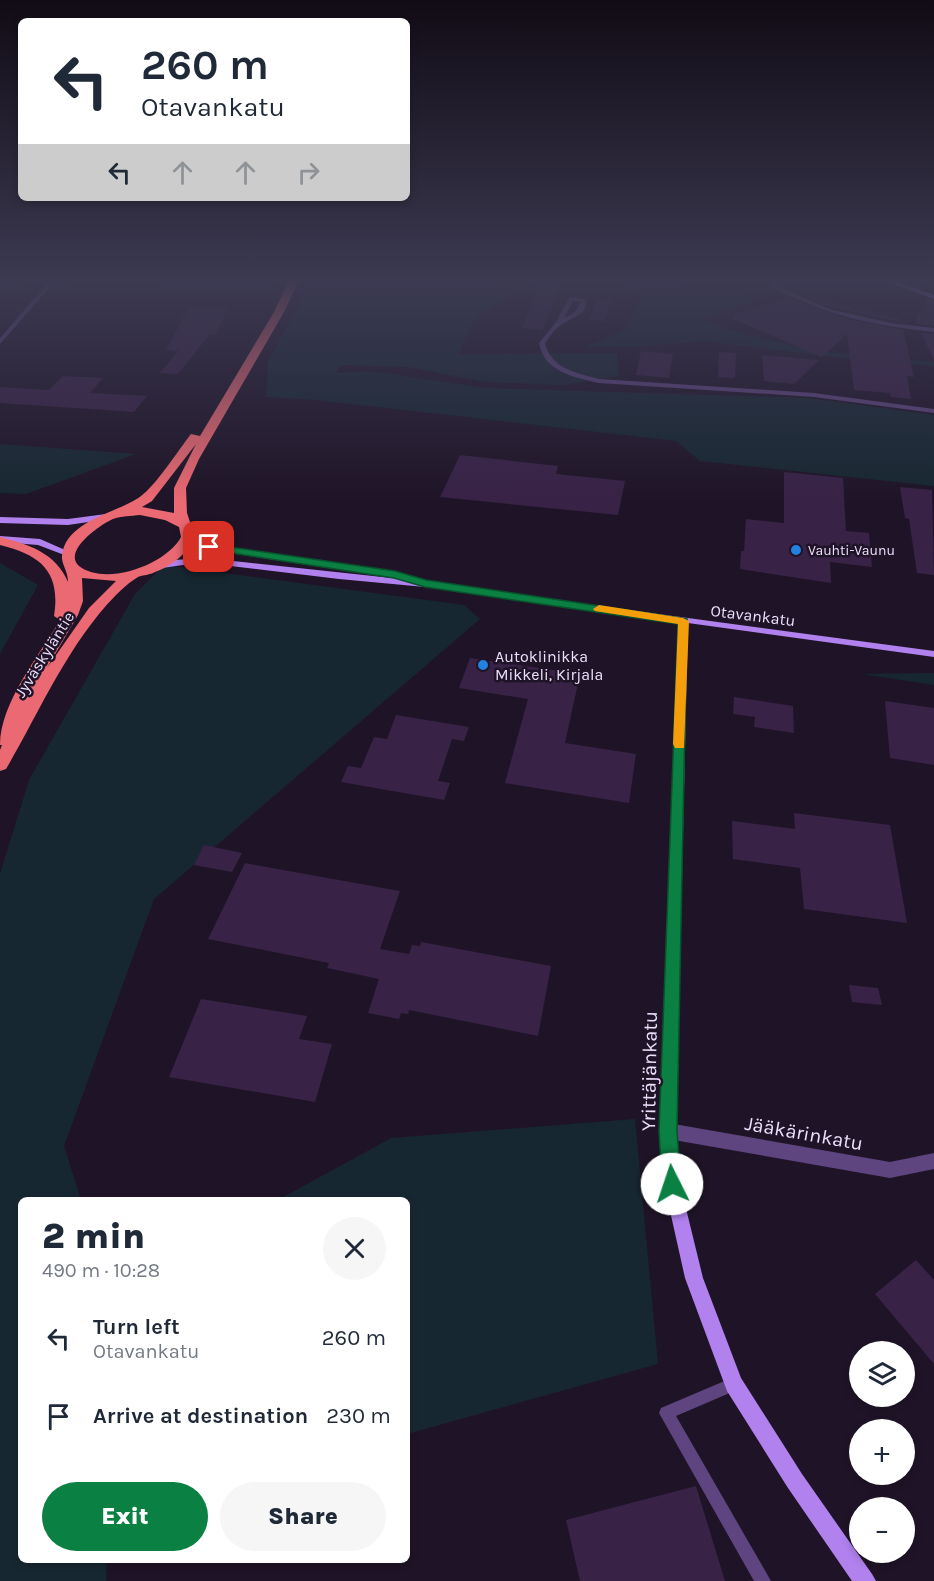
<!DOCTYPE html>
<html lang="en">
<head>
<meta charset="utf-8">
<style>
  :root { --surface:#fff; --page:#f6f6f7; --text:#1f2937; --muted:#747a83; --accent:#0b8043 }
  body { margin:0; font-family:Karla,sans-serif; background:var(--page); color:var(--text); height:100vh; display:flex; flex-direction:column; font-size:22px; white-space:nowrap }
  * { box-sizing:border-box; margin:0 }
  p { font-size:20px; color:var(--muted) }
  .icon { flex:none; width:33px; height:33px; fill:none; stroke:currentColor; stroke-width:2; stroke-linecap:round; stroke-linejoin:round }
  .map { position:relative; flex:1; overflow:hidden }
  .drawer { position:absolute; left:18px; top:1197px; width:392px; height:366px; display:flex; flex-direction:column; background:var(--surface); border-radius:9px; box-shadow:0 3px 9px #0003 }
  .drawer>* { flex:none }
  .top-card { position:absolute; left:18px; top:18px; width:392px; height:183px; border-radius:9px; box-shadow:0 3px 9px #0003; background:#fff; color:var(--text); overflow:hidden }
  .buttons { position:absolute; left:849px; top:1341px; display:grid; gap:12px }
  .buttons a { display:grid; place-items:center; width:66px; height:66px; border-radius:50%; background:var(--surface); box-shadow:0 3px 9px #0003; font-size:30px }
  .pin { position:absolute; display:grid; place-items:center; width:51px; height:51px; color:#fff; margin:-26px; border-radius:12px; box-shadow:0 3px 9px #0006 }
  .me { position:absolute; width:66px; margin:-33px; rotate:356deg; stroke-linejoin:round; filter:drop-shadow(0 0 4px #0008) }
  .turn { display:flex; align-items:center; gap:21px; height:126px; padding:0 24px; font-size:27px }
  .turn .icon { width:78px; height:78px; stroke-width:2.5 }
  .turn b { display:block; font-size:42px; line-height:51px }
  .lanes { display:flex; align-items:center; height:57px; padding:0 24px; background:#0003; justify-content:center; gap:30px; direction:ltr }
  .lanes .off { opacity:.35 }
  .round { display:grid; place-items:center; flex:none; width:63px; height:63px; border-radius:32px; background:var(--page) }
  .overview { display:flex; align-items:center; justify-content:space-between; height:102px; padding:0 24px }
  h1 { font-size:36px; font-weight:800; line-height:45px }
  .primary-button { display:flex; gap:12px; margin-top:auto; padding:12px 24px }
  .primary-button a { flex:1; height:69px; border-radius:36px; background:var(--accent); color:#fff; font-size:24px; font-weight:800; line-height:69px; text-align:center }
  .primary-button a+a { background:var(--page); color:var(--text) }
  ul { padding:0; list-style:none }
  li { display:flex; align-items:center; gap:18px; height:78px; padding:0 24px }
  li div { flex:1 }
  li b { display:block; font-size:22px }
  li em { font-style:normal }
  .map>svg:first-child { display:block }
</style>
</head>
<body>
<div class="map">
<svg width="934" height="1581" viewBox="0 0 934 1581">
  <rect width="100%" height="100%" fill="#1f1427"/>
  <!-- green -->
  <path fill="#172731" d="M0,280H98L69,285L62,294H50L55,284C42,283 25,281 20,294H0Z
    M112,280H274L266,295H172L146,281Z
    M313,280H537L475,318L458,354L617,353L619,376L564,385L485,382L408,367L341,365L336,373L369,371L485,388L808,398L934,415V486L700,461L676,441L316,400L266,397L268,361Z
    M623,283L736,291L758,300L699,320L751,336L825,352L934,362V366L824,356L705,341L634,347H584L624,331L640,299Z
    M0,444L136,454L26,494L0,493Z
    M0,563L38,585L0,654Z
    M164,565L464,605L480,619L154,899L64,1146L81,1200H21V1560H107L106,1581H0V874L29,780L135,594Z
    M934,673V685L862,674Z
    M635,1119L658,1364L407,1434L406,1200H278L391,1138Z"/>
  <!-- building -->
  <path fill="#382246" d="M540,285L561,286L542,330L522,328Z
    M807,297L900,319L901,322L830,307Z
    M789,298L847,319L903,330L914,377L907,376L911,399L891,397L890,393L854,390L847,334L822,357L731,318L735,317L732,315Z
    M927,299L934,301V326L917,324L915,320Z
    M596,300L611,301L605,322L590,320Z
    M189,307H228L216,334H210L178,374L160,373L178,351L166,350Z
    M921,333L934,334V360Z
    M641,351L673,354L669,378L636,375Z
    M719,352L736,353L735,378L718,377Z
    M762,355L819,360L794,384L764,381Z
    M63,376L103,378L90,393L147,396L134,412L0,403V387L49,390Z
    M460,455L558,466L556,474L625,481L618,515L440,497Z
    M784,472L843,478L846,531L869,533L872,567L830,562L831,583L740,569L741,551H744L746,519L784,523Z
    M900,487L932,490L934,575L917,573L909,519L905,518Z
    M470,658L580,674L565,743L636,754L629,803L505,783L528,699L459,688Z
    M734,697L793,706L794,733L754,727L755,717L733,714Z
    M885,701L934,708V765L890,758Z
    M396,715L469,727L464,741L452,739L438,781L450,783L444,800L341,782L348,766L361,768L374,737L387,739Z
    M794,813L890,825L907,923L804,909L800,868L733,859L732,821L795,829Z
    M204,845L242,853L232,872L194,865Z
    M245,863L400,891L380,949L409,954L412,945L420,946L421,942L551,966L538,1036L409,1010L408,1014L401,1013L399,1019L368,1013L379,979L327,968L329,963L208,939Z
    M849,985L878,988L882,1005L852,1002Z
    M201,999L307,1016L299,1039L332,1044L315,1102L169,1077Z
    M916,1260L934,1280V1364L875,1294Z
    M696,1486L725,1581H580L566,1520Z"/>
  <g fill="none" stroke-linecap="round" stroke-linejoin="round">
    <!-- lane -->
    <path fill="#5f4580" fill-rule="evenodd" d="M734,1377L739,1379L741,1384L739,1389L676,1416L771,1581H754L659,1413L661,1408Z"/>
    <!-- street -->
    <path fill="#5f4580" fill-rule="evenodd" d="M767,280H773L777,286L829,309L891,323L934,328V332C887,327 841,319 798,299C786,294 775,291 767,280Z
      M47,284L52,285L0,344V338Z
      M571,297L586,300C587,316 572,317 561,325C554,329 550,337 545,343C551,369 577,373 599,379L814,393L934,409V413L814,397L599,383C574,377 544,372 539,343L556,322L568,299ZM573,301L580,302C578,311 573,314 564,318Z
      M668,1123L890,1162L934,1153V1169L890,1178L668,1139L662,1136L660,1131L662,1126Z"/>
    <!-- secondary -->
    <path fill="#b182ee" fill-rule="evenodd" d="M883,280H891L934,295V299Z
      M106,514L109,515V519L68,525L0,523V517L68,519Z
      M188,531L212,545L407,575L409,577L405,580L934,651V657L688,623L676,1131L680,1184L703,1278L741,1378L802,1474L872,1574L876,1581H852L788,1488L727,1391L685,1278L664,1184L660,1131L678,622L425,587L339,579L222,565L190,564L155,569V565L174,560L206,558L401,579L209,550L185,536V532Z
      M0,536L40,539L72,553L67,556L38,545L0,542Z"/>
    <!-- highway -->
    <path fill="#eb6972" fill-rule="evenodd" d="M289,280H299L284,312L199,459L186,488L187,513L195,537C186,554 174,565 155,572C150,575 143,575 138,577C131,581 122,589 116,595C68,644 40,711 6,769L0,771V750L2,745H0C0,703 39,656 60,620L54,616C61,572 41,555 0,545V537C28,544 56,553 68,582C68,571 61,563 62,556C65,520 119,513 141,496C157,484 177,452 191,434L200,436L274,312ZM196,444L174,488V513L142,507L152,501ZM140,515L165,520L179,527L181,537C167,564 106,587 79,566C62,551 101,524 113,519C121,516 131,516 140,515ZM82,578L116,581L89,608L47,668L78,615L83,601Z"/>
  </g>
  <!-- sky -->
  <linearGradient id="sky" x2="0" y2="1"><stop stop-color="#110b15"/><stop offset="0.56" stop-color="#3c3a52"/><stop offset="1" stop-color="#3c3a52" stop-opacity="0"/></linearGradient>
  <rect width="934" height="501" fill="url(#sky)"/>
  <!-- route -->
  <path fill="#0b8043" stroke="#07532c" stroke-width="1.5" d="M209,544L395,571L426,580L687,619L677,1131L681,1184L678,1190L672,1193L665,1190L662,1184L659,1131L678,624L425,587L394,578L205,549L203,547Z"/>
  <!-- slow -->
  <path fill="#f59e0b" d="M599,605L683,618L689,621L684,748H675L673,744L678,624L595,611L593,609Z"/>
  <!-- markers -->
  <g fill="#2381e2" stroke="#1f1427" stroke-width="2">
    <circle cx="796" cy="550" r="6"/>
    <circle cx="483" cy="665" r="6"/>
  </g>
  <g text-anchor="middle" stroke-width="5" stroke-linejoin="round" paint-order="stroke">
    <!-- far-poi labels -->
    <g font-size="14" fill="#eddefb" stroke="#1f1427" text-anchor="start">
      <text x="808" y="555">Vauhti-Vaunu</text>
    </g>
    <!-- street labels -->
    <g font-size="16" fill="#eddefb" stroke="#1f1427">
      <text transform="translate(753 615) rotate(7)" y="6">Otavankatu</text>
      <text transform="translate(44 654) rotate(-58)" y="6">Jyväskyläntie</text>
    </g>
    <!-- poi labels -->
    <g font-size="16" fill="#eddefb" stroke="#1f1427" text-anchor="start">
      <text x="495" y="662">Autoklinikka<tspan x="495" dy="18">Mikkeli, Kirjala</tspan></text>
    </g>
    <!-- near-street labels -->
    <g font-size="20" fill="#eddefb" stroke="#1f1427">
      <text transform="translate(649 1071) rotate(-89)" y="7">Yrittäjänkatu</text>
      <text transform="translate(804 1133) rotate(10)" y="7">Jääkärinkatu</text>
    </g>
  </g>
</svg>
<div class="buttons">
<a><svg class="icon" aria-label="layers" viewBox="0 0 24 24"><path d="M12 4l9 5-9 5-9-5zM3 14l9 5 9-5"/></svg></a>
<a>+</a>
<a>−</a>
</div>
<div class="pin" style="left:209px;top:547px;background:#d93025"><svg class="icon" aria-label="arrive" viewBox="0 0 24 24"><path d="M6 21V4h12l-3 4 3 4H6"/></svg></div>
<svg class="me" style="left:672px;top:1184px" viewBox="-20 -20 40 40"><circle r="19" fill="#fff"/><path d="M0-13L10 11 0 6-10 11z" fill="#0b8043"/></svg>
<div class="top-card">
<div class="turn"><svg class="icon" aria-label="left" viewBox="0 0 24 24"><path d="M17 20v-9H6M10 6l-5 5 5 5"/></svg><div><b>260 m</b>Otavankatu</div></div>
<div class="lanes"><svg class="icon" aria-label="left" viewBox="0 0 24 24"><path d="M17 20v-9H6M10 6l-5 5 5 5"/></svg><svg class="icon off" aria-label="ahead" viewBox="0 0 24 24"><path d="M12 20V5M6 11l6-6 6 6"/></svg><svg class="icon off" aria-label="ahead" viewBox="0 0 24 24"><path d="M12 20V5M6 11l6-6 6 6"/></svg><svg class="icon off" aria-label="right" viewBox="0 0 24 24"><path d="M7 20v-9h11M14 6l5 5-5 5"/></svg></div>
</div>
<section class="drawer">
<div class="overview"><div><h1>2 min</h1><p>490 m · 10:28</p></div><a class="round"><svg class="icon" aria-label="close" viewBox="0 0 24 24"><path d="M6 6l12 12M18 6L6 18"/></svg></a></div>
<ul>
<li><svg class="icon" aria-label="left" viewBox="0 0 24 24"><path d="M17 20v-9H6M10 6l-5 5 5 5"/></svg><div><b>Turn left</b><p>Otavankatu</p></div><em>260 m</em></li>
<li><svg class="icon" aria-label="arrive" viewBox="0 0 24 24"><path d="M6 21V4h12l-3 4 3 4H6"/></svg><div><b>Arrive at destination</b></div><em>230 m</em></li>
</ul>
<div class="primary-button"><a>Exit</a><a>Share</a></div>
</section>
</div>
</body>
</html>
